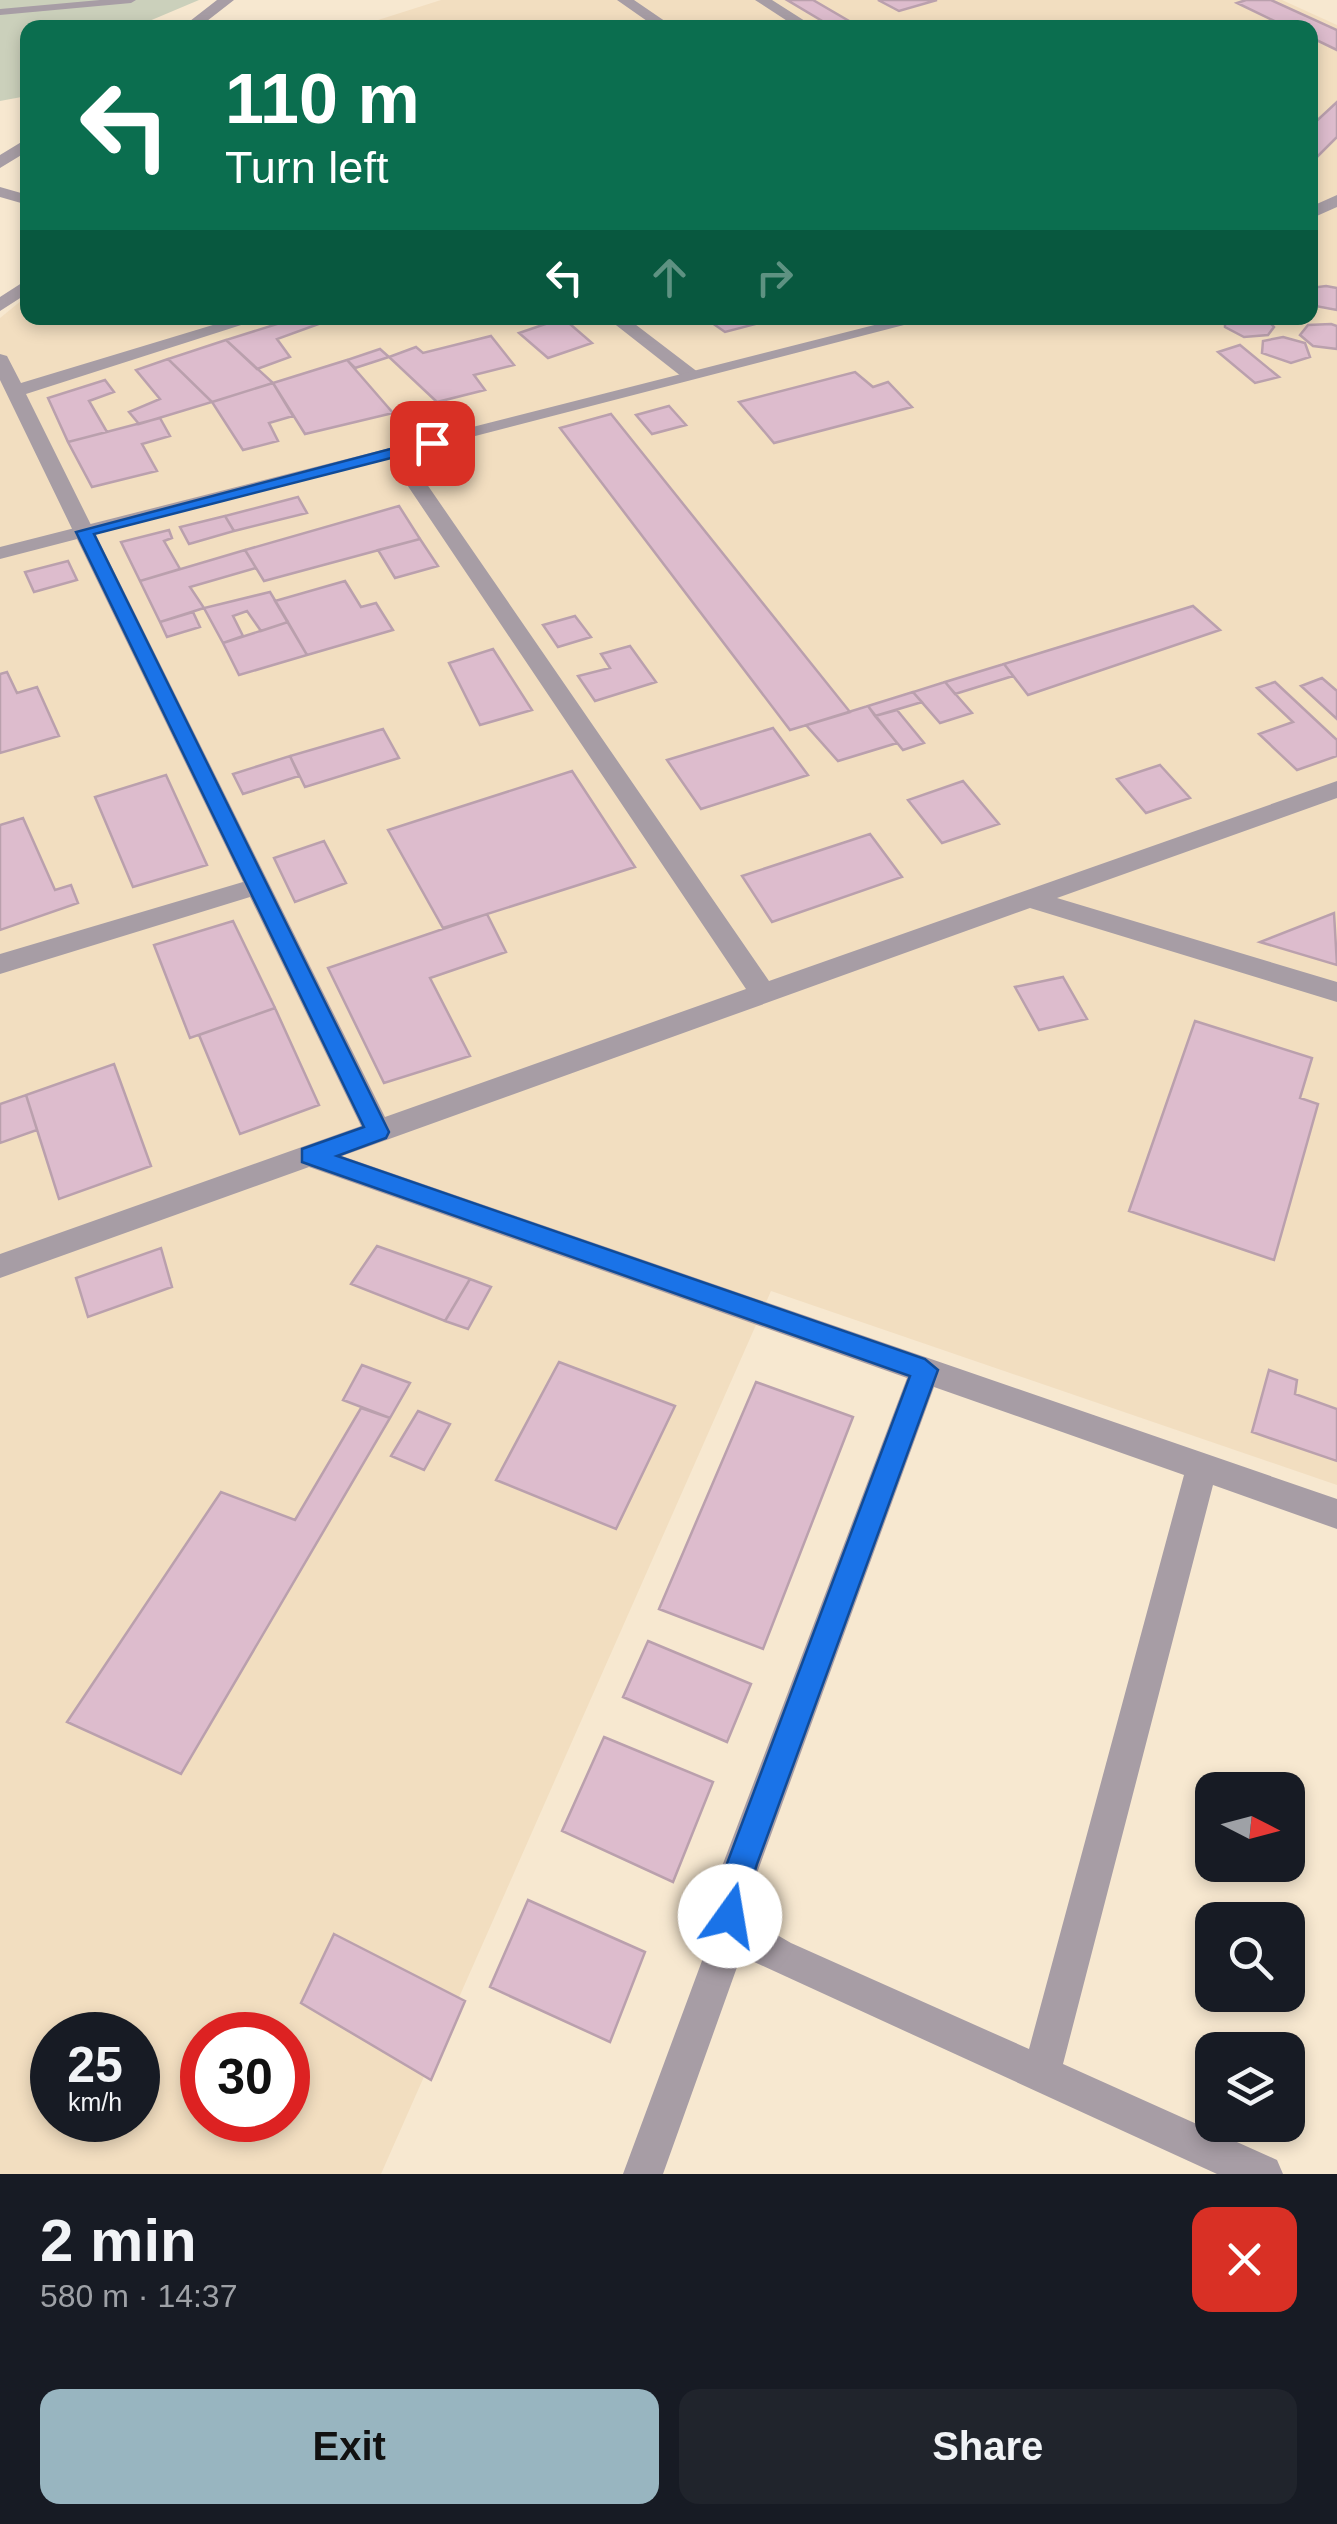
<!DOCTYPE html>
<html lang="en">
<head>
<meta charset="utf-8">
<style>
  :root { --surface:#171b24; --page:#20242c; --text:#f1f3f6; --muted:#9ea1a6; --accent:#98b5c0 }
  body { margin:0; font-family:Arial,sans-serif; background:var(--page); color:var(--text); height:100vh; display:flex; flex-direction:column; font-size:38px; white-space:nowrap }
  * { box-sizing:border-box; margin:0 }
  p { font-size:32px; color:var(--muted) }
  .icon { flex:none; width:55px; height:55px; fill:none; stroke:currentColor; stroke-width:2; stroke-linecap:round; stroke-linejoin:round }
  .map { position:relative; height:2174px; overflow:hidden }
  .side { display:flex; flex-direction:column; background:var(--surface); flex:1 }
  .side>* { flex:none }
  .hud { position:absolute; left:20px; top:20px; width:1298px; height:305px; border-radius:20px; box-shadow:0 5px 15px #0003; background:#0b6e4f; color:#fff; overflow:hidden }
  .needle { width:65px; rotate:96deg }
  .controls { position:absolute; left:1195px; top:1772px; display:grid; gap:20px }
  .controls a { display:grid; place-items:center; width:110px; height:110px; border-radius:20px; background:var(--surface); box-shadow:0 5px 15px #0003; font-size:50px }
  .speed { position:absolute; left:30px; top:2012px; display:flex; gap:20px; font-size:50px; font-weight:700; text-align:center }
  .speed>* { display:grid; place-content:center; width:130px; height:130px; border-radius:50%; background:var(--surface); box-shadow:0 5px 15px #0003; line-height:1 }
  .speed small { font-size:25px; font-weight:400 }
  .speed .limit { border:15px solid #d22; background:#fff; color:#111 }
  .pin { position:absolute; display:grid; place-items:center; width:85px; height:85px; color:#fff; margin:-42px; border-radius:20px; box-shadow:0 5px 15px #0006 }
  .me { position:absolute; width:110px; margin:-55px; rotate:13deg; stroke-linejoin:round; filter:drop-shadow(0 0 8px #0008) }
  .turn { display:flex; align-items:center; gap:35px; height:210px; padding:0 40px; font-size:45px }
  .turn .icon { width:130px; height:130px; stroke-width:2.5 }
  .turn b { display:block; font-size:70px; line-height:85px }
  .lanes { display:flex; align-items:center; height:95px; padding:0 40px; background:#0003; justify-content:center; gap:50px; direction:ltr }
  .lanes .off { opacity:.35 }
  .round { display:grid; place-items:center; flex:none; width:105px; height:105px; border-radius:20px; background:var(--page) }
  .summary { display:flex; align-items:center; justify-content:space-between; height:170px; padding:0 40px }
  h1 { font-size:60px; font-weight:700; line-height:75px }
  .action { display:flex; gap:20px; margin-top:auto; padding:20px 40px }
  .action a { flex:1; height:115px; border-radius:20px; background:var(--accent); color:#111; font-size:40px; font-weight:700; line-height:115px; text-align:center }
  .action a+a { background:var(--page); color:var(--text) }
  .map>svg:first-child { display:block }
</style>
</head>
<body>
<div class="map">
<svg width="1337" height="2174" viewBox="0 0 1337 2174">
  <rect width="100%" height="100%" fill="#f7e8d0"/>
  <!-- built -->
  <path fill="#f2dec0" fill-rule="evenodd" d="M441,0H1282L1337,25V1485L771,1291L381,2174H0V318L27,296L28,318H1310V28L356,27ZM52,2035H138V2120H52ZM202,2035H288V2120H202Z"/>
  <!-- green -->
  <path fill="#cbd0bb" d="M0,0H199L135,27L28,28L27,96L0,101Z"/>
  <!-- building -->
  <path fill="#ddbccd" stroke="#baa0ad" stroke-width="2.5" d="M787,0H813L861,28H834Z
    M878,0H937L899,11Z
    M1246,0H1271L1337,30V50L1310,37V28H1289L1237,3Z
    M1337,102V137L1310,164V127Z
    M1326,286L1337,288V310L1310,305V288Z
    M296,318H335L277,339L290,357L257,369L226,340Z
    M563,318L592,343L548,358L519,333Z
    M705,318H761L767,321L725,332Z
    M1225,318H1266L1274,327L1268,335L1244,337L1225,327Z
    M1331,324L1337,326V349L1313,346L1300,335L1308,325Z
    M491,336L514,365L474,375L485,390L437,402L389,357L416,347L423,353Z
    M1283,337L1305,343L1310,357L1291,363L1262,353L1263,341Z
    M226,340L273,383L212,402L168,359Z
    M1240,345L1279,377L1255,383L1218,352Z
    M380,349L389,357L355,368L347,360Z
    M168,359L212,402L139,424L129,412L160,399L136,370Z
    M347,360L393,413L305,434L273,383Z
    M855,372L873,387L888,382L912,407L774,443L739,402Z
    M105,380L114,392L89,401L107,432L68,442L48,398Z
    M273,383L293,416L269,423L278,441L243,450L212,402Z
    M669,406L686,425L652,434L636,415Z
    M611,414L850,712L790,730L560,428Z
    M160,418L170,436L142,444L157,471L92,487L68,442Z
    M298,497L307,513L234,531L225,516Z
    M399,506L420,539L264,581L245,550Z
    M225,516L234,531L189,544L180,527Z
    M169,530L172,538L164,541L180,569L140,581L121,542Z
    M420,539L438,566L395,578L378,550Z
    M245,550L256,568L190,587L204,608L160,622L140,581Z
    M68,561L77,580L34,592L25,572Z
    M345,581L361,607L376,603L393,630L307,655L275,601Z
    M270,592L288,622L261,631L247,611L233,616L243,636L223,643L204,608Z
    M1193,606L1220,630L1028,695L1004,664Z
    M193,612L200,627L167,637L160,622Z
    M575,616L591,637L558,647L543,625Z
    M288,622L307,655L239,675L223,643Z
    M630,646L656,682L595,701L578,676L610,668L601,654Z
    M493,649L532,710L480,725L449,663Z
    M1004,664L1013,676L955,694L945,682Z
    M7,672L17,693L37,687L59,736L0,753V674Z
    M1322,678L1337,691V719L1301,686Z
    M945,682L972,713L940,723L913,692Z
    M1275,682L1337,740V756L1297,770L1259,734L1293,722L1257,688Z
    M913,692L922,702L875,716L868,706Z
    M868,706L897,743L838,761L806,725Z
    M897,710L924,743L903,750L875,716Z
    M773,728L808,775L701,809L667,760Z
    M383,729L399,758L305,787L290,756Z
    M290,756L299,776L243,794L233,774Z
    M1160,765L1190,798L1146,813L1117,779Z
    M572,771L635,867L443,928L388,830Z
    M166,775L207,865L133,887L95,797Z
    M963,781L999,824L942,843L908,800Z
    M23,818L55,890L71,885L78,903L0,930V825Z
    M870,834L902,877L772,922L742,876Z
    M324,841L346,883L295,902L274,858Z
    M1334,913L1337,965L1260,942Z
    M487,914L506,952L430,978L470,1056L384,1083L328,968Z
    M233,921L275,1008L190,1038L154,945Z
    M1063,977L1087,1019L1039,1030L1015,987Z
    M275,1008L319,1105L240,1134L199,1035Z
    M1195,1021L1312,1058L1300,1098L1318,1104L1274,1260L1129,1211Z
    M114,1064L151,1166L59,1199L26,1095Z
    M26,1095L37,1130L0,1143V1104Z
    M377,1246L470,1279L445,1321L351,1284Z
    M161,1248L172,1287L88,1317L76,1278Z
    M470,1279L491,1287L468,1329L445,1321Z
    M559,1362L675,1406L616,1529L496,1480Z
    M362,1365L410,1383L390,1418L343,1400Z
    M1269,1370L1297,1380L1295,1394L1337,1409V1461L1252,1432Z
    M756,1382L853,1417L763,1649L659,1609Z
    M361,1408L390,1418L181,1774L67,1722L221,1492L295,1520Z
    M418,1411L450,1424L424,1470L391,1456Z
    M648,1641L751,1684L727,1742L623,1697Z
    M604,1737L713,1782L673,1882L562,1831Z
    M528,1900L645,1952L610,2042L490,1987Z
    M334,1934L465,2001L431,2080L301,2003Z"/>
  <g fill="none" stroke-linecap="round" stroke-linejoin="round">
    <!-- service -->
    <path fill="#a79da5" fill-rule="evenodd" d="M100,0H136L131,3L0,15V9Z"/>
    <!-- minor -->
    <path fill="#a79da5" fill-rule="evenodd" d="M617,0H634L675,28H657Z
      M755,0H772L816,28H798Z
      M0,187L28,195V205L0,197Z
      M28,279V293L0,311V297Z
      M236,318H263L26,394L385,1117L746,989L385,452L388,448H402L769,981L1337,781V798L1057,898L1337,982V1002L1030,908L342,1156L1337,1499V1529L1213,1485L1063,2064L1277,2160L1283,2174H1217L741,1956L663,2174H623L716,1923L710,1898L907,1378L309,1167L0,1278V1254L361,1126L250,897L0,974V954L243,882L0,380V354L7,356L21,383ZM934,1387L1184,1475L1029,2049L791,1943C771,1931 750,1923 748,1898Z
      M607,318H627L703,376L686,380Z"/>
    <!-- tertiary -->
    <path fill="#a79da5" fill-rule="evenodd" d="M217,0H234L198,28H181Z
      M28,138V151L0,168V155Z
      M1337,195V207L1310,219V207Z
      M902,318H931L0,559V547Z"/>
  </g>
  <!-- route -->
  <path fill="#1a73e8" stroke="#114b97" stroke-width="2.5" d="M432,438L438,439V446L94,534L389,1132L386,1138L337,1156L925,1359L938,1370L757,1864C750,1885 748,1907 740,1926L730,1931L719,1926L714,1898L910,1376L302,1162V1149L364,1127L76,532Z"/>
</svg>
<div class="controls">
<a><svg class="needle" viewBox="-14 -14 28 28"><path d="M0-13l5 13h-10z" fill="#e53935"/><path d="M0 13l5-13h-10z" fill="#9ea1a6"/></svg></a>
<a><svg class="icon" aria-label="search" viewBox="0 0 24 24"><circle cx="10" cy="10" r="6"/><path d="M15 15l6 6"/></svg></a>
<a><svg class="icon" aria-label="layers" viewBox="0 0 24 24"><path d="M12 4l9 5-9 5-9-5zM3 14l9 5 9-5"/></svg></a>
</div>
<div class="speed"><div>25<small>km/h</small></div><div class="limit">30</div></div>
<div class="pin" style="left:432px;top:443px;background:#d93025"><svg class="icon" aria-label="arrive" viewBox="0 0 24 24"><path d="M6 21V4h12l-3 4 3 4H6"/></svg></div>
<svg class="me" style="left:730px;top:1916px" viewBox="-20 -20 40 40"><circle r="19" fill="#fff"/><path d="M0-13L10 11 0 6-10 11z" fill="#1a73e8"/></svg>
<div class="hud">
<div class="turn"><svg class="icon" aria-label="left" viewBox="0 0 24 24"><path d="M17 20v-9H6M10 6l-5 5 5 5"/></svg><div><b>110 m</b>Turn left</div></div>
<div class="lanes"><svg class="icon" aria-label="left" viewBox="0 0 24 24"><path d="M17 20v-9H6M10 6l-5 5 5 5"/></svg><svg class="icon off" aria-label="ahead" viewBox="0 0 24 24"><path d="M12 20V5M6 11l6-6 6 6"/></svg><svg class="icon off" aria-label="right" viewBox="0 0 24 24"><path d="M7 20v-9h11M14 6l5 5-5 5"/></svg></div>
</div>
</div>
<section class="side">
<div class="summary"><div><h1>2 min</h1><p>580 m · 14:37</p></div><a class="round" style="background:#d93025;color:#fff"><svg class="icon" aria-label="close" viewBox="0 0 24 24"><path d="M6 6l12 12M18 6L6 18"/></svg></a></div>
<div class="action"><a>Exit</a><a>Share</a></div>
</section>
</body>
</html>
